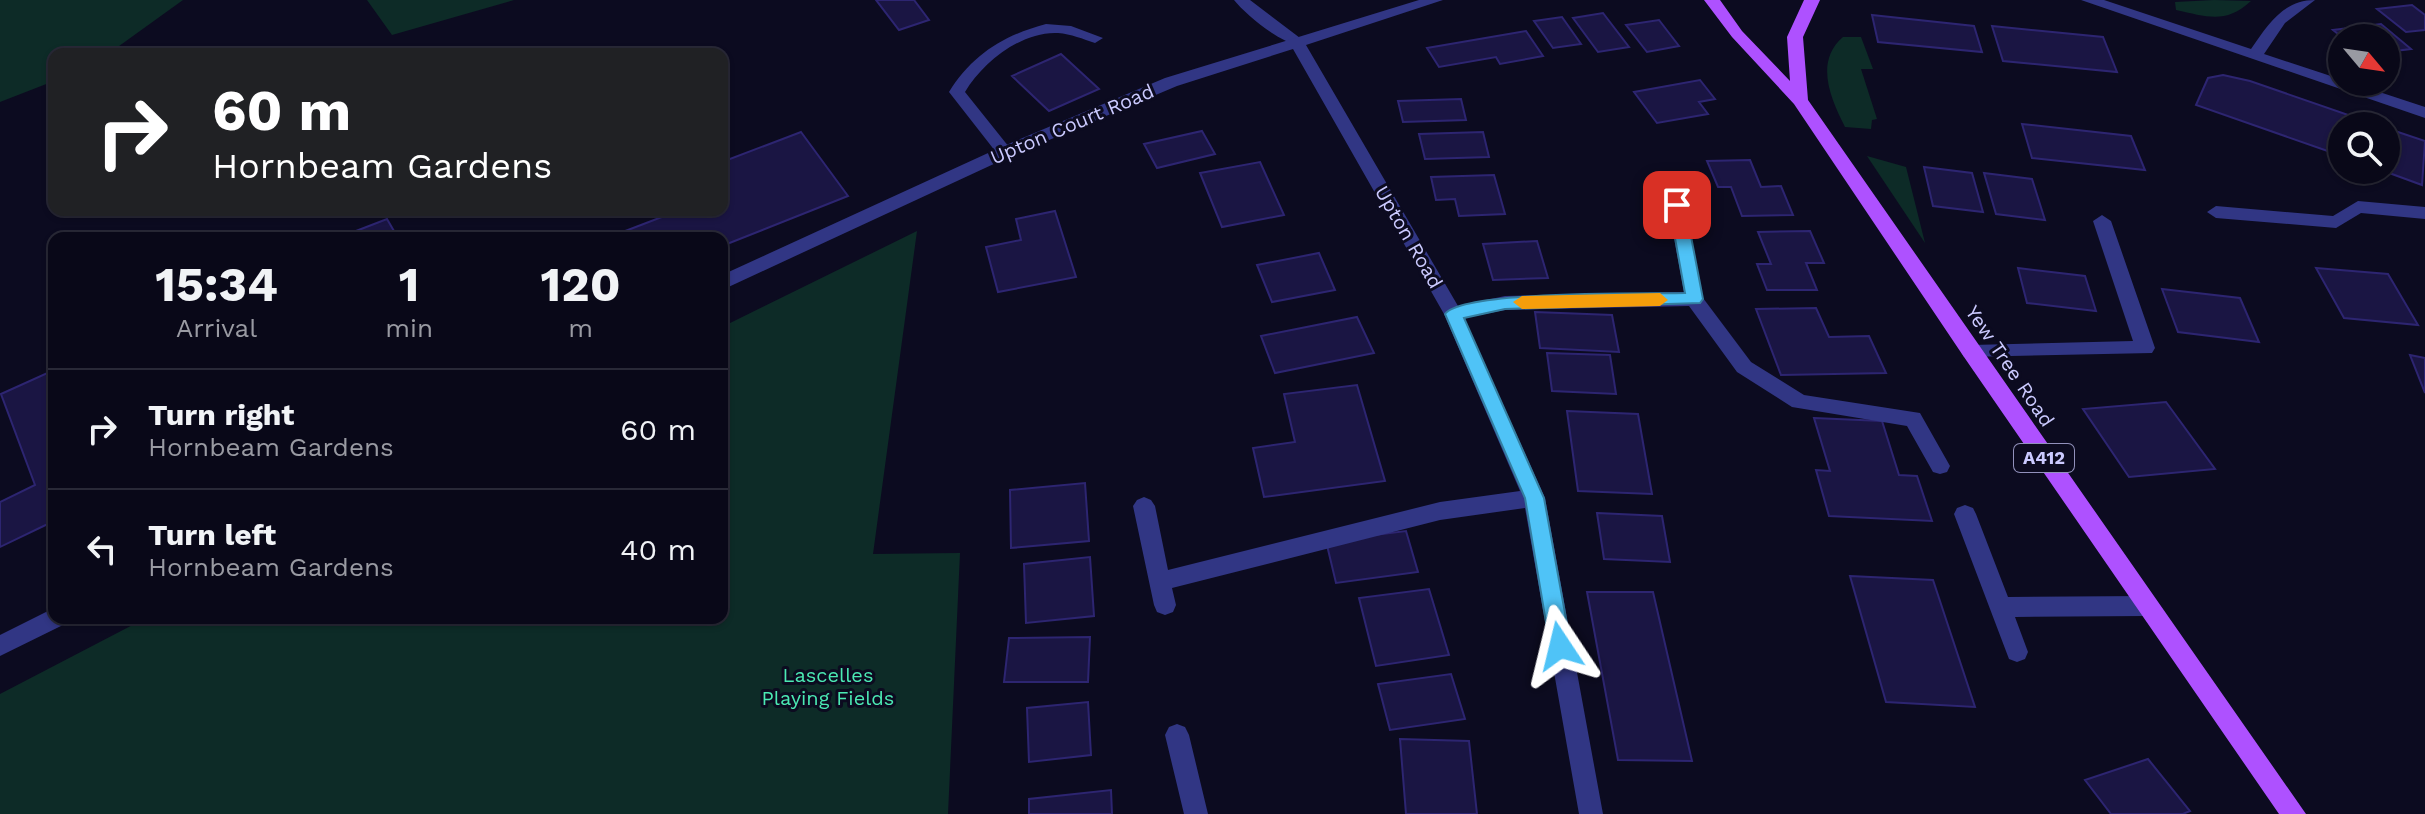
<!DOCTYPE html>
<html lang="en">
<head>
<meta charset="utf-8">
<style>
  :root { --surface:#090818; --page:#171625; --text:#f1f3f6; --muted:#999aa2; --line:#292937 }
  body { margin:0; font-family:"Work Sans",sans-serif; background:var(--page); color:var(--text); height:100vh; display:flex; flex-direction:column; font-size:30px; white-space:nowrap }
  * { box-sizing:border-box; margin:0 }
  p { font-size:26px; color:var(--muted) }
  .icon { flex:none; width:44px; height:44px; fill:none; stroke:currentColor; stroke-width:2; stroke-linecap:round; stroke-linejoin:round }
  .map { position:relative; flex:1; overflow:hidden }
  .side { position:absolute; left:48px; top:232px; width:680px; height:392px; display:flex; flex-direction:column; background:var(--surface); border-radius:16px; box-shadow:0 2px 6px #0004,0 0 0 2px var(--line) }
  .side>* { flex:none }
  .hud { position:absolute; left:48px; top:48px; width:680px; height:168px; border-radius:16px; box-shadow:0 2px 6px #0004,0 0 0 2px var(--line); background:#202124; color:#fff; overflow:hidden }
  .needle { width:52px; rotate:119deg }
  .fabs { position:absolute; left:2328px; top:24px; display:grid; gap:16px }
  .fabs a { display:grid; place-items:center; width:72px; height:72px; border-radius:50%; background:var(--surface); box-shadow:0 2px 6px #0004,0 0 0 2px var(--line); font-size:40px }
  .pin { position:absolute; display:grid; place-items:center; width:68px; height:68px; color:#fff; margin:-34px; border-radius:16px; box-shadow:0 4px 12px #0006 }
  .me { position:absolute; width:88px; margin:-44px; rotate:350deg; stroke-linejoin:round; filter:drop-shadow(0 0 6px #0008) }
  .turn { display:flex; align-items:center; gap:28px; height:168px; padding:0 32px; font-size:36px }
  .turn .icon { width:104px; height:104px; stroke-width:2.5 }
  .turn b { display:block; font-size:56px; line-height:68px }
  .eta { display:flex; justify-content:space-evenly; align-items:center; height:136px; text-align:center }
  .eta b { font-size:48px; font-weight:700; line-height:56px }
  ul { padding:0; list-style:none }
  li { display:flex; align-items:center; gap:24px; height:120px; padding:0 32px; border-top:2px solid var(--line) }
  li div { flex:1 }
  li b { display:block; font-size:30px }
  li em { font-style:normal }
  .map>svg:first-child { display:block }
</style>
</head>
<body>
<div class="map">
<svg width="2425" height="814" viewBox="0 0 2425 814">
  <rect width="100%" height="100%" fill="#0c0b20"/>
  <!-- green -->
  <path fill="#0d2b27" d="M0,0H183L108,54H54V81L0,102Z
    M367,0H514L392,35Z
    M2214,0L2251,1C2226,24 2208,17 2176,10L2175,2Z
    M1843,37H1861L1873,69H1861L1877,119L1872,120L1871,129L1845,127C1831,99 1814,62 1843,37Z
    M1867,156L1906,167L1925,243Z
    M917,231L873,554L960,553L948,814H0V694L146,618H722V327Z"/>
  <!-- building -->
  <path fill="#1a1543" stroke="#2d2571" stroke-width="2" d="M876,0H914L929,20L899,30Z
    M2412,5L2425,15V30L2406,32L2377,9Z
    M1603,13L1629,47L1598,52L1573,18Z
    M1872,15L1974,26L1982,52L1878,42Z
    M1562,17L1581,44L1553,48L1534,21Z
    M1659,20L1679,46L1647,52L1626,25Z
    M2381,24L2411,49L2386,52V38H2343L2333,30Z
    M1992,26L2103,37L2117,72L2003,61Z
    M1526,31L1543,56L1500,64L1496,57L1439,67L1427,48Z
    M1061,54L1099,89L1049,111L1012,76Z
    M2223,75L2250,81L2380,126H2342V156L2196,105L2208,78Z
    M1700,80L1715,99L1699,102L1708,114L1657,123L1634,92Z
    M1461,99L1466,120L1403,122L1398,101Z
    M2022,124L2131,136L2145,170L2032,158Z
    M2386,128L2425,141L2422,185L2381,170H2386Z
    M1202,131L1215,154L1157,168L1144,144Z
    M801,132L848,196L722,246V238H607L680,210H722V162Z
    M1483,132L1489,157L1425,159L1419,134Z
    M1750,160L1761,187L1781,186L1793,215L1742,216L1731,187H1718L1707,161Z
    M1260,162L1284,215L1222,227L1200,173Z
    M1924,167L1972,173L1983,212L1933,206Z
    M1984,173L2032,179L2045,220L1996,214Z
    M1494,175L1505,214L1459,216L1455,199L1436,200L1431,177Z
    M1055,211L1076,277L998,292L986,247L1021,240L1016,219Z
    M387,219L398,238L343,236Z
    M1810,231L1824,263H1806L1817,290H1767L1757,264H1771L1758,232Z
    M1537,241L1548,278L1493,280L1483,244Z
    M1319,253L1335,290L1272,302L1257,265Z
    M2018,268L2085,276L2096,311L2027,303Z
    M2316,268L2388,274L2418,325L2344,318Z
    M2162,289L2240,298L2259,342L2178,332Z
    M1816,308L1829,337L1869,336L1886,373L1781,375L1756,309Z
    M1535,312L1612,315L1619,352L1540,348Z
    M1357,317L1374,353L1275,373L1261,336Z
    M1547,353L1610,355L1616,394L1552,391Z
    M2410,355L2425,358V393Z
    M54,370V521L0,547V502L35,485L1,394Z
    M1357,385L1385,481L1264,497L1253,448L1295,442L1284,394Z
    M2166,402L2215,469L2129,477L2083,409Z
    M1567,411L1638,414L1652,494L1578,491Z
    M1814,418L1882,421L1899,475L1917,476L1932,521L1829,516L1816,470L1830,471Z
    M1085,483L1089,541L1011,548L1010,490Z
    M1597,513L1662,516L1670,562L1604,559Z
    M1406,531L1418,572L1336,583L1326,541Z
    M1090,557L1094,616L1026,623L1024,564Z
    M1850,576L1933,580L1975,707L1886,702Z
    M1429,589L1449,655L1376,666L1359,598Z
    M1587,592H1653L1692,761L1618,760Z
    M1090,637L1088,682H1004L1009,638Z
    M1451,674L1465,719L1390,730L1378,684Z
    M1088,702L1091,755L1029,762L1027,708Z
    M1400,739L1469,741L1477,814H1406Z
    M2148,759L2190,811L2183,814H2111L2085,780Z
    M1111,790L1112,814H1029V799Z"/>
  <g fill="none" stroke-linecap="round" stroke-linejoin="round">
    <!-- lane -->
    <path fill="#313684" fill-rule="evenodd" d="M1234,0H1250L1304,41L1301,44C1284,47 1245,14 1234,0Z
      M1046,24L1071,26L1103,38L1095,43C1083,39 1071,34 1058,33C1022,31 983,62 965,92L1013,152L1011,156H999L949,92C972,55 1004,35 1046,24Z
      M2358,201L2425,207V219L2361,213L2336,228L2216,218L2207,212L2216,206L2333,216Z
      M2102,215L2111,221L2155,348L2152,353L1964,357L1961,352L1964,347L1971,345L2133,341L2093,221Z"/>
    <!-- street -->
    <path fill="#313684" fill-rule="evenodd" d="M1419,0H1443L1306,45L1458,306L1505,296L1684,292L1668,205L1671,201H1683L1703,298L1751,362L1804,395L1920,413L1950,466L1947,472L1940,474L1933,472L1907,426L1792,407L1737,372L1689,306L1505,310L1464,318L1545,498L1603,814H1579L1525,508L1440,520L1172,588L1176,605L1173,612L1165,615L1157,612L1154,605L1133,506L1137,500L1144,497L1151,500L1155,506L1168,570L1440,502L1520,491L1444,314L1293,49L1177,86L1011,156L722,290V275L999,148L1165,78Z
      M2081,0H2104L2251,49C2268,25 2283,0 2315,0L2285,23L2264,54L2425,107V118Z
      M1965,505L1973,508L1976,514L2008,597L2146,596L2154,599L2157,606L2154,613L2146,616L2015,617L2028,652L2025,659L2017,662L2009,659L1954,514L1957,508Z
      M54,608V618H66L63,625L0,656V635Z
      M1177,724L1185,727L1189,735L1208,814H1184L1165,735L1169,727Z"/>
    <!-- primary -->
    <path fill="#ae51ff" fill-rule="evenodd" d="M1704,0H1720L1742,31L1790,81L1787,37L1804,0H1820L1803,37L1808,100L2306,814H2279L1964,357L1794,104L1732,37Z"/>
  </g>
  <!-- route -->
  <path fill="#4fc3f7" stroke="#337fa1" stroke-width="2" d="M1677,200L1685,205L1703,299L1700,303L1505,309L1464,318L1544,498L1571,646L1568,653L1560,655L1553,653L1550,646L1525,498L1445,314C1463,290 1647,294 1685,293L1669,205Z"/>
  <!-- slow -->
  <path fill="#f59e0b" d="M1660,293L1668,300L1660,306L1522,309L1513,302L1522,296Z"/>
  <g text-anchor="middle" stroke-width="6" stroke-linejoin="round" paint-order="stroke">
    <!-- shield labels -->
    <rect fill="#0c0b20" stroke="#9291bc" stroke-width="2" x="2014" y="444" width="60" height="28" rx="6"/>
    <g font-size="18" font-weight="bold" fill="#cbcaff">
      <text x="2044" y="464">A412</text>
    </g>
    <!-- street labels -->
    <g font-size="20" fill="#cbcaff" stroke="#0c0b20">
      <text transform="translate(1072 124) rotate(-23)" y="7">Upton Court Road</text>
      <text transform="translate(1409 237) rotate(60)" y="7">Upton Road</text>
      <text transform="translate(2010 366) rotate(56)" y="7">Yew Tree Road</text>
    </g>
    <!-- park labels -->
    <g font-size="20" fill="#4be9b3" stroke="#0c0b20">
      <text x="828" y="682">Lascelles<tspan x="828" dy="23">Playing Fields</tspan></text>
    </g>
  </g>
</svg>
<div class="fabs">
<a><svg class="needle" viewBox="-14 -14 28 28"><path d="M0-13l5 13h-10z" fill="#e53935"/><path d="M0 13l5-13h-10z" fill="#999aa2"/></svg></a>
<a><svg class="icon" aria-label="search" viewBox="0 0 24 24"><circle cx="10" cy="10" r="6"/><path d="M15 15l6 6"/></svg></a>
</div>
<div class="pin" style="left:1677px;top:205px;background:#d93025"><svg class="icon" aria-label="arrive" viewBox="0 0 24 24"><path d="M6 21V4h12l-3 4 3 4H6"/></svg></div>
<svg class="me" style="left:1560px;top:646px" viewBox="-20 -20 40 40"><path d="M0-17L14 15 0 8-14 15z" fill="#4fc3f7" stroke="#fff" stroke-width="4"/></svg>
<div class="hud">
<div class="turn"><svg class="icon" aria-label="right" viewBox="0 0 24 24"><path d="M7 20v-9h11M14 6l5 5-5 5"/></svg><div><b>60 m</b>Hornbeam Gardens</div></div>
</div>
<section class="side">
<div class="eta">
<div><b>15:34</b><p>Arrival</p></div>
<div><b>1</b><p>min</p></div>
<div><b>120</b><p>m</p></div>
</div>
<ul>
<li><svg class="icon" aria-label="right" viewBox="0 0 24 24"><path d="M7 20v-9h11M14 6l5 5-5 5"/></svg><div><b>Turn right</b><p>Hornbeam Gardens</p></div><em>60 m</em></li>
<li><svg class="icon" aria-label="left" viewBox="0 0 24 24"><path d="M17 20v-9H6M10 6l-5 5 5 5"/></svg><div><b>Turn left</b><p>Hornbeam Gardens</p></div><em>40 m</em></li>
</ul>
</section>
</div>
</body>
</html>
